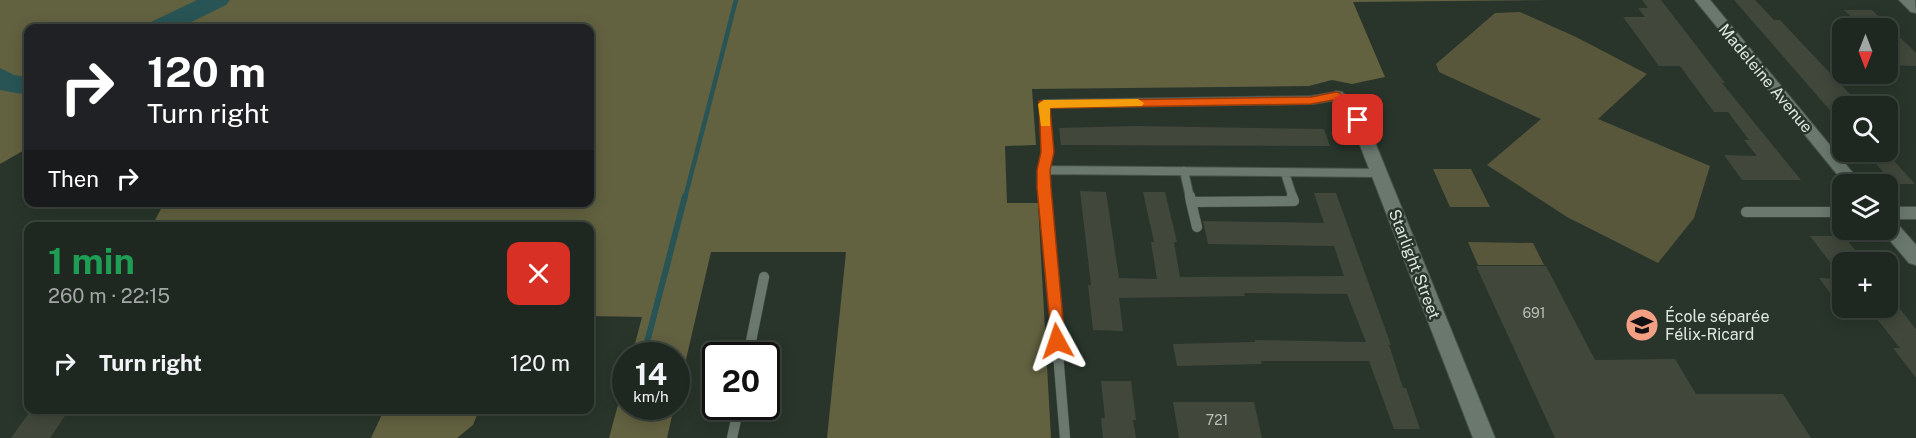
<!DOCTYPE html>
<html lang="en">
<head>
<meta charset="utf-8">
<style>
  :root { --surface:#1f2820; --page:#2c342d; --text:#f1f3f6; --muted:#a1a6a5; --line:#3c443e }
  body { margin:0; font-family:"Public Sans",sans-serif; background:var(--page); color:var(--text); height:100vh; display:flex; flex-direction:column; font-size:22px; white-space:nowrap }
  * { box-sizing:border-box; margin:0 }
  p { font-size:20px; color:var(--muted) }
  .icon { flex:none; width:33px; height:33px; fill:none; stroke:currentColor; stroke-width:2; stroke-linecap:round; stroke-linejoin:round }
  .map { position:relative; flex:1; overflow:hidden }
  .side { position:absolute; left:24px; top:222px; width:570px; height:192px; display:flex; flex-direction:column; background:var(--surface); border-radius:12px; box-shadow:0 3px 15px #0003,0 0 0 2px var(--line) }
  .side>* { flex:none }
  .top-card { position:absolute; left:24px; top:24px; width:570px; height:183px; border-radius:12px; box-shadow:0 3px 15px #0003,0 0 0 2px var(--line); background:#202124; color:#fff; overflow:hidden }
  .needle { width:39px; rotate:180deg }
  .controls { position:absolute; left:1832px; top:18px; display:grid; gap:12px }
  .controls a { display:grid; place-items:center; width:66px; height:66px; border-radius:12px; background:var(--surface); box-shadow:0 3px 15px #0003,0 0 0 2px var(--line); font-size:30px }
  .speed { position:absolute; left:612px; top:342px; display:flex; gap:12px; font-size:30px; font-weight:700; text-align:center }
  .speed>* { display:grid; place-content:center; width:78px; height:78px; border-radius:50%; background:var(--surface); box-shadow:0 3px 15px #0003,0 0 0 2px var(--line); line-height:1 }
  .speed small { font-size:15px; font-weight:400 }
  .speed .limit { border:3px solid #111; border-radius:9px; background:#fff; color:#111 }
  .pin { position:absolute; display:grid; place-items:center; width:51px; height:51px; color:#fff; margin:-26px; border-radius:12px; box-shadow:0 3px 9px #0006 }
  .me { position:absolute; width:66px; margin:-33px; rotate:355deg; stroke-linejoin:round; filter:drop-shadow(0 0 4px #0008) }
  .turn { display:flex; align-items:center; gap:21px; height:126px; padding:0 24px; font-size:27px }
  .turn .icon { width:78px; height:78px; stroke-width:2.5 }
  .turn b { display:block; font-size:42px; line-height:51px }
  .then { display:flex; align-items:center; height:57px; padding:0 24px; background:#0003; gap:12px; font-size:22px }
  .round { display:grid; place-items:center; flex:none; width:63px; height:63px; border-radius:12px; background:var(--page) }
  .head { display:flex; align-items:center; justify-content:space-between; height:102px; padding:0 24px }
  h1 { font-size:36px; font-weight:700; line-height:45px; color:#1e9e55 }
  ul { padding:0; list-style:none }
  li { display:flex; align-items:center; gap:18px; height:78px; padding:0 24px }
  li div { flex:1 }
  li b { display:block; font-size:22px }
  li em { font-style:normal }
  .map>svg:first-child { display:block }
</style>
</head>
<body>
<div class="map">
<svg width="1916" height="438" viewBox="0 0 1916 438">
  <rect width="100%" height="100%" fill="#29352b"/>
  <!-- green -->
  <path fill="#58573b" d="M1520,12L1576,37L1647,74L1598,119L1710,166L1694,218L1658,263L1567,217L1487,165L1541,119L1439,72L1436,64L1495,13Z
    M1433,169H1471L1490,207H1450Z
    M1468,242L1533,243L1544,265H1478Z"/>
  <!-- forest -->
  <path fill="#626140" d="M0,0H1551L1353,2L1385,77L1352,84L1332,80L1309,86L1032,89L1036,145L1005,146L1007,203H1038L1051,438H827L846,252H711L677,398L676,356L632,355L642,317L590,316V226H152L164,203L590,202V28H28V148L0,164Z
    M625,379L626,406L674,407L667,438H609Z
    M384,410H479L473,425L457,438H371Z"/>
  <g fill="none" stroke-linecap="round" stroke-linejoin="round">
    <!-- stream-far1 -->
    <path stroke="#285455" stroke-width="4.5" d="M685,198L736,0"/>
    <!-- stream -->
    <path stroke="#285455" stroke-width="6" d="M644,354L685,196"/>
    <!-- river -->
    <path fill="#285455" fill-rule="evenodd" d="M197,0H230L226,5L179,28H147L151,22Z
      M0,68L14,75L28,77V95L0,90Z"/>
  </g>
  <!-- building -->
  <path fill="#41473a" d="M1642,0H1661L1725,83H1722L1801,180H1742L1724,155L1757,156L1744,140H1749L1728,112H1714L1680,66H1659L1623,17H1645L1638,8H1648Z
    M1734,0H1755L1774,20H1780L1861,106H1842V124Z
    M1844,10H1872L1916,53V66L1887,65V28H1863Z
    M1136,126L1324,129L1330,146L1061,145L1059,128Z
    M1866,152H1886L1915,184H1893Z
    M1080,191L1106,192L1119,278L1157,279L1151,242H1154L1143,192H1165L1177,242H1174L1180,277L1344,276L1334,246L1208,244L1203,221L1324,223L1314,193H1336L1391,345H1389L1403,388H1406L1420,429H1394L1369,361H1261L1262,364L1177,366L1173,344L1255,342V340L1366,342L1347,294L1244,293L1245,296L1119,298L1123,331L1093,330L1088,285H1091Z
    M1810,236H1844L1859,255H1842V278Z
    M1476,266H1546L1595,360L1675,359L1696,394H1783L1811,438H1555Z
    M1819,278L1842,279V309Z
    M1887,293L1916,329V378L1893,348H1900L1868,308H1887Z
    M1101,381H1131L1136,420H1133L1136,438H1103L1101,418H1105Z
    M1173,402H1254L1262,438H1179Z
    M31,410H69L50,438H11Z"/>
  <g fill="none" stroke-linecap="round" stroke-linejoin="round">
    <defs>
      <path id="lane-far1" d="M1043,170L1047,152L1044,104L1312,100L1336,96
        M1184,171L1190,198
        M1285,173L1293,198
        M1045,198L1043,170L1380,173"/>
      <path id="lane" d="M1045,196L1065,438
        M1190,196L1191,202L1294,201L1292,196
        M1191,202L1197,227
        M1746,212H1842
        M748,356L764,277
        M732,438L739,406"/>
      <path id="street" d="M1695,0H1710L1862,184H1845Z
        M1899,0H1915L1916,13L1911,12Z
        M1336,91L1342,92L1366,120L1495,438H1473L1351,122L1328,96Z
        M1887,207H1916V219H1893L1916,245V265L1909,263L1881,230H1887Z"/>
    </defs>
    <!-- lane-far1 casing -->
    <use href="#lane-far1" stroke="#475249" stroke-width="10"/>
    <!-- lane casing -->
    <use href="#lane" stroke="#475249" stroke-width="11"/>
    <!-- street casing -->
    <use href="#street" stroke="#475249" stroke-width="2"/>
    <!-- lane-far1 -->
    <use href="#lane-far1" stroke="#6a786d" stroke-width="8"/>
    <!-- lane -->
    <use href="#lane" stroke="#6a786d" stroke-width="10"/>
    <!-- street -->
    <use href="#street" fill="#6a786d" fill-rule="evenodd"/>
  </g>
  <!-- route -->
  <path fill="#ea580c" stroke="#983908" stroke-width="1.5" d="M1336,92L1340,93L1362,117V123H1354L1333,100L1311,104L1050,108L1054,152L1050,170L1051,188L1065,341L1057,347L1052,345L1037,188V170L1041,152L1039,101L1311,97Z"/>
  <!-- slow -->
  <path fill="#f59e0b" d="M1138,99L1144,103L1142,106L1050,108V126H1041L1038,104L1044,100Z"/>
  <!-- icons -->
  <defs>
    <symbol id="school-disc" viewBox="-11 -11 22 22"><circle r="9.5" fill="#f39f84" stroke="#29352b"/><path d="M0-5L7-2L0 1L-7-2ZM-4 1L0 2.5L4 1V4Q0 6-4 4Z" fill="#111"/></symbol>
  </defs>
  <g fill-rule="evenodd">
    <use href="#school-disc" x="1623" y="306" width="38" height="38"/>
  </g>
  <g text-anchor="middle" stroke-width="5" stroke-linejoin="round" paint-order="stroke">
    <!-- number labels -->
    <g font-size="14" fill="#b8bfb7">
      <text x="1534" y="318">691</text>
      <text x="1217" y="425">721</text>
    </g>
    <!-- street labels -->
    <g font-size="16" fill="#dfe7e1" stroke="#29352b">
      <text transform="translate(1766 78) rotate(50)" y="6">Madeleine Avenue</text>
      <text transform="translate(1415 264) rotate(69)" y="6">Starlight Street</text>
    </g>
    <!-- poi labels -->
    <g font-size="16" fill="#dfe7e1" stroke="#29352b" text-anchor="start">
      <text x="1665" y="322">École séparée<tspan x="1665" dy="18">Félix-Ricard</tspan></text>
    </g>
  </g>
</svg>
<div class="controls">
<a><svg class="needle" viewBox="-14 -14 28 28"><path d="M0-13l5 13h-10z" fill="#e53935"/><path d="M0 13l5-13h-10z" fill="#a1a6a5"/></svg></a>
<a><svg class="icon" aria-label="search" viewBox="0 0 24 24"><circle cx="10" cy="10" r="6"/><path d="M15 15l6 6"/></svg></a>
<a><svg class="icon" aria-label="layers" viewBox="0 0 24 24"><path d="M12 4l9 5-9 5-9-5zM3 14l9 5 9-5"/></svg></a>
<a>+</a>
</div>
<div class="speed"><div>14<small>km/h</small></div><div class="limit">20</div></div>
<div class="pin" style="left:1358px;top:120px;background:#d93025"><svg class="icon" aria-label="arrive" viewBox="0 0 24 24"><path d="M6 21V4h12l-3 4 3 4H6"/></svg></div>
<svg class="me" style="left:1057px;top:341px" viewBox="-20 -20 40 40"><path d="M0-17L14 15 0 8-14 15z" fill="#ea580c" stroke="#fff" stroke-width="4"/></svg>
<div class="top-card">
<div class="turn"><svg class="icon" aria-label="right" viewBox="0 0 24 24"><path d="M7 20v-9h11M14 6l5 5-5 5"/></svg><div><b>120 m</b>Turn right</div></div>
<div class="then">Then<svg class="icon" aria-label="right" viewBox="0 0 24 24"><path d="M7 20v-9h11M14 6l5 5-5 5"/></svg></div>
</div>
<section class="side">
<div class="head"><div><h1>1 min</h1><p>260 m · 22:15</p></div><a class="round" style="background:#d93025;color:#fff"><svg class="icon" aria-label="close" viewBox="0 0 24 24"><path d="M6 6l12 12M18 6L6 18"/></svg></a></div>
<ul>
<li><svg class="icon" aria-label="right" viewBox="0 0 24 24"><path d="M7 20v-9h11M14 6l5 5-5 5"/></svg><div><b>Turn right</b></div><em>120 m</em></li>
</ul>
</section>
</div>
</body>
</html>
